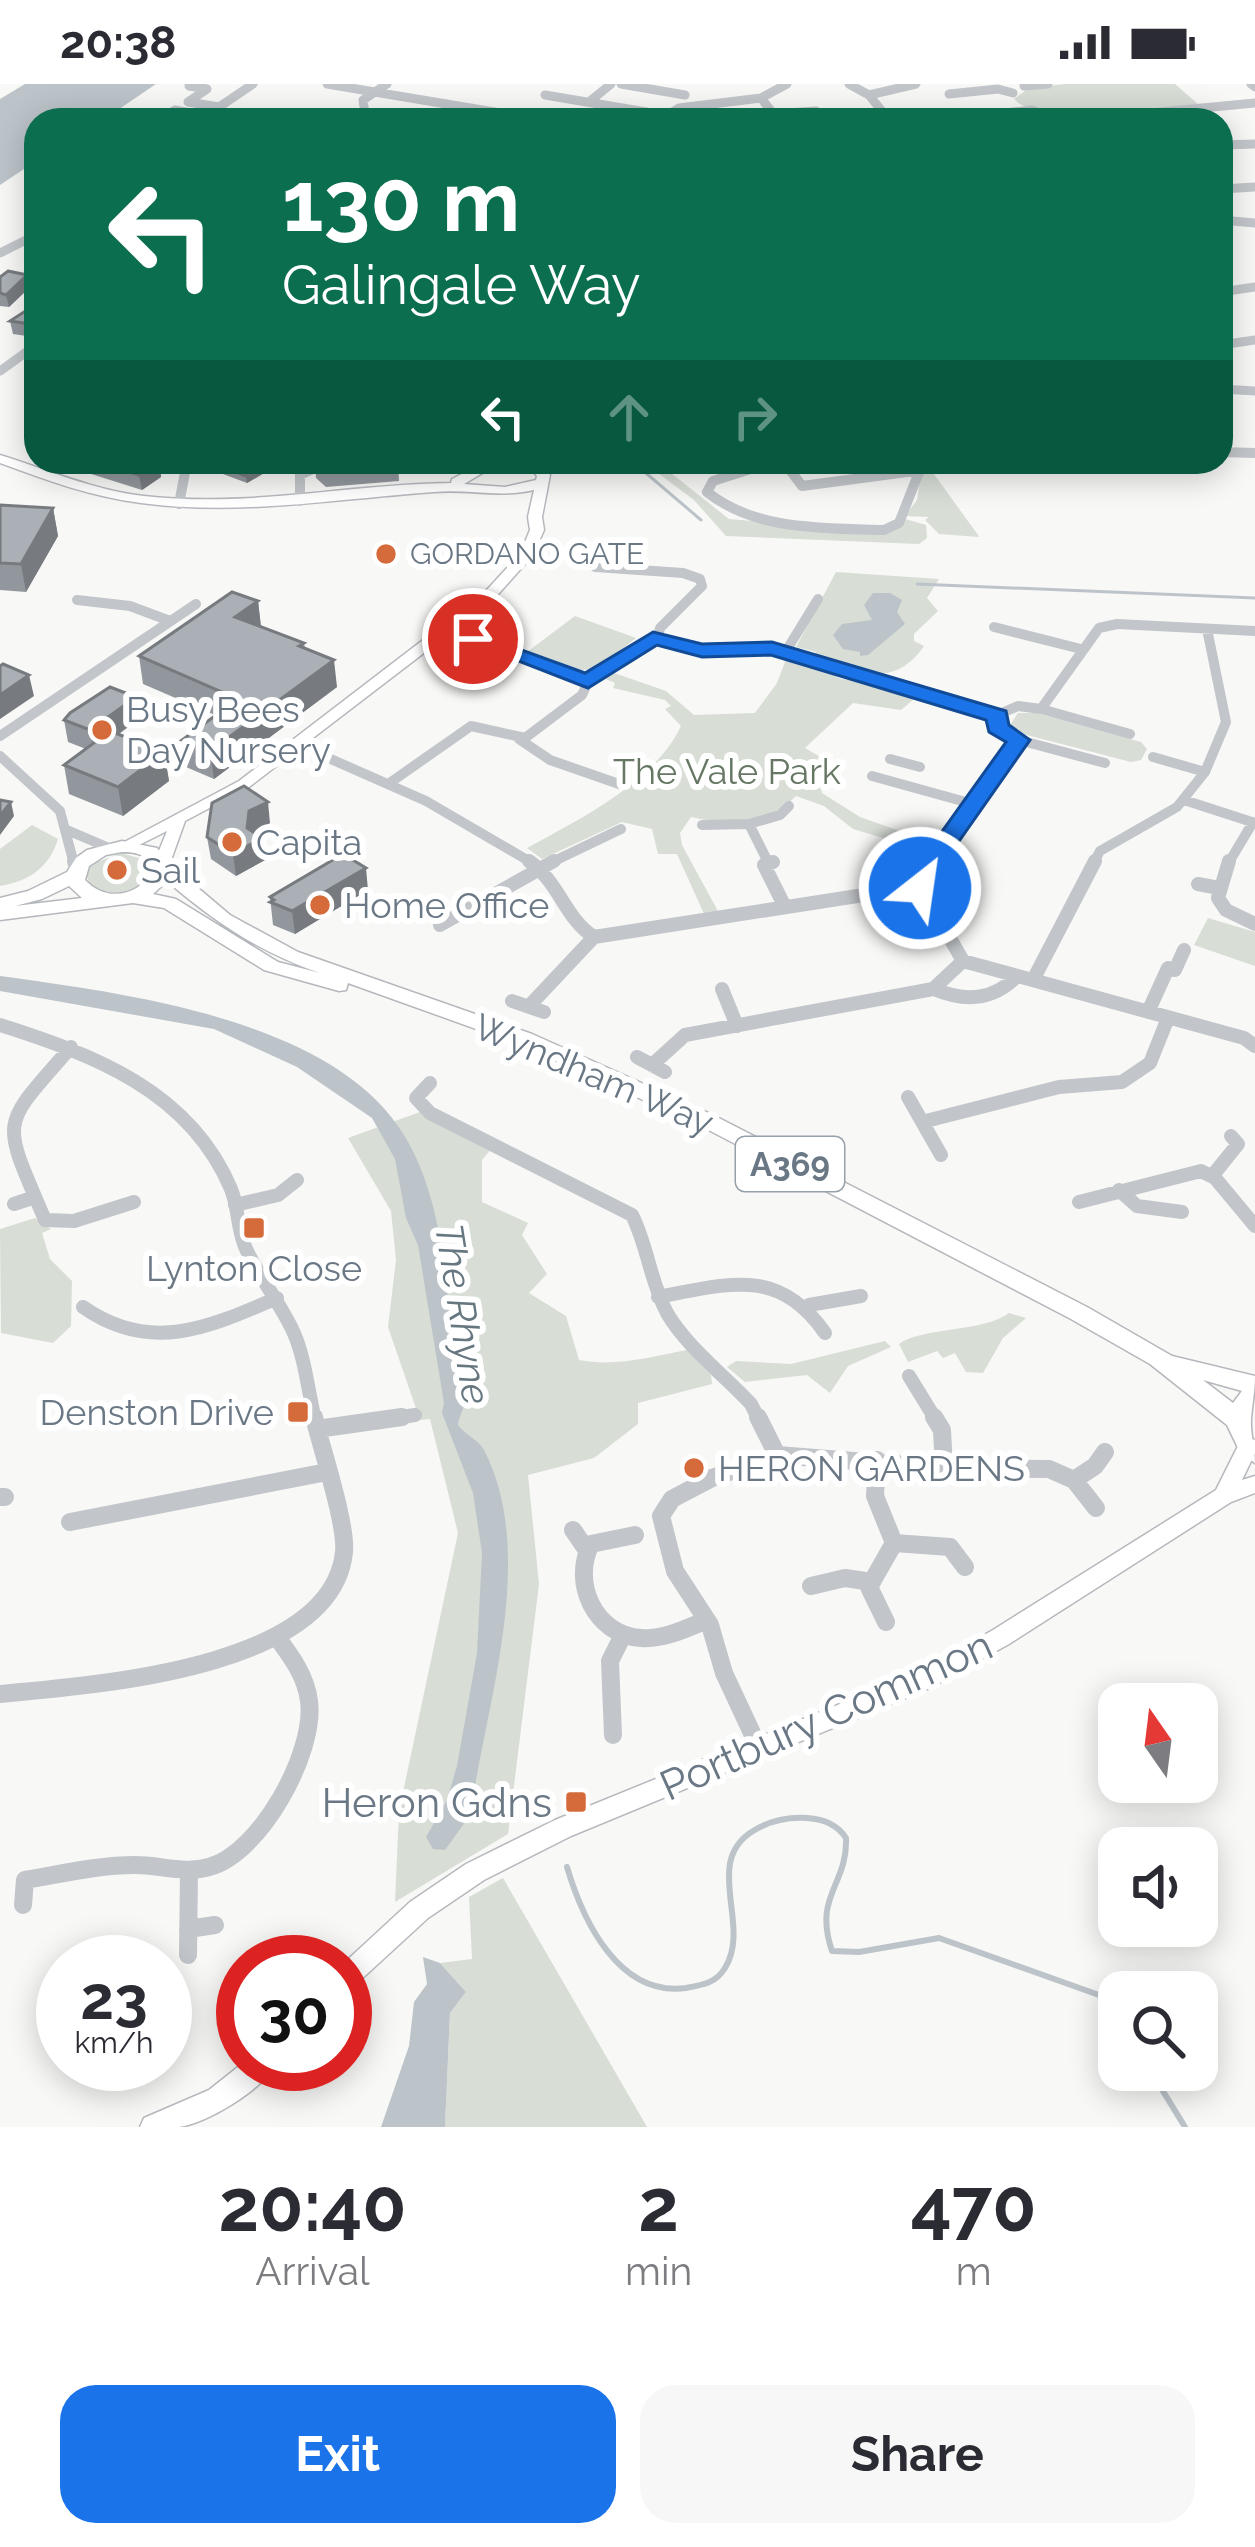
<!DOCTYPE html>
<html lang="en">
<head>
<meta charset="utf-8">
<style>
  :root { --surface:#fff; --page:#f7f7f7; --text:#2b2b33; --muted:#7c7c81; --accent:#1a73e8 }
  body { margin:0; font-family:Raleway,sans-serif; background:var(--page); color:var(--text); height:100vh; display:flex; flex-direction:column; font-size:45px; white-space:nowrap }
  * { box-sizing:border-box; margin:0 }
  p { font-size:39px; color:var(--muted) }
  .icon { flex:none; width:66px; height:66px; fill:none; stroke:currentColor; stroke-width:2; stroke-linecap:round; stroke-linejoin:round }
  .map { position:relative; height:2043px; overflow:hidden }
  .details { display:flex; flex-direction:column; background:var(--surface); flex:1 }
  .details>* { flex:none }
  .banner { position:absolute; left:24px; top:24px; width:1209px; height:366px; border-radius:36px; box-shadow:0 6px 30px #0003; background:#0b6e4f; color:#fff; overflow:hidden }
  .needle { width:78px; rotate:346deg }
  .tools { position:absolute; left:1098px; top:1599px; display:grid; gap:24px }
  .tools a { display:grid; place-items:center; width:120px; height:120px; border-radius:24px; background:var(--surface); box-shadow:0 6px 30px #0003; font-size:60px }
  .speed { position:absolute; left:36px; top:1851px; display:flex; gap:24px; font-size:60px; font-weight:700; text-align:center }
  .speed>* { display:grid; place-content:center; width:156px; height:156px; border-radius:50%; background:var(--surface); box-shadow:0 6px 30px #0003; line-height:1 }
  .speed small { font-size:30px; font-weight:400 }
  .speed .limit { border:18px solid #d22; background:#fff; color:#111 }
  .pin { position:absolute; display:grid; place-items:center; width:102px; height:102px; color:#fff; margin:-51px; border:6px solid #fff; border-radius:50%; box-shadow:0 3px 12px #0007 }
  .me { position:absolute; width:132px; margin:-66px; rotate:30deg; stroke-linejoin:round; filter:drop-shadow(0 0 9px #0008) }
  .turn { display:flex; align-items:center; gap:42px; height:252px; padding:0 60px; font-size:54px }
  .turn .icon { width:156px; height:156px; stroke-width:2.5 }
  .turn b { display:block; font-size:84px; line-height:102px }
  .lanes { display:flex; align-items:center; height:114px; padding:0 60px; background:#0003; justify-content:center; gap:60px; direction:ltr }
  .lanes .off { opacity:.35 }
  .eta { display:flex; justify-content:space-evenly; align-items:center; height:204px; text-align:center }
  .eta b { font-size:72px; font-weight:700; line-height:84px }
  .button { display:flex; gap:24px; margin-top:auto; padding:24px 60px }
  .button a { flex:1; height:138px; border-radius:36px; background:var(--accent); color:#fff; font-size:48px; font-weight:700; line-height:138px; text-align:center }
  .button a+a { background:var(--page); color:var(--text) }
  .status { display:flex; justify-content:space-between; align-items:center; height:84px; padding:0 60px; background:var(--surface); direction:ltr }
  .status svg { height:33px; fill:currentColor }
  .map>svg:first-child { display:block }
</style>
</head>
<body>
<div class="status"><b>20:38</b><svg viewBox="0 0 49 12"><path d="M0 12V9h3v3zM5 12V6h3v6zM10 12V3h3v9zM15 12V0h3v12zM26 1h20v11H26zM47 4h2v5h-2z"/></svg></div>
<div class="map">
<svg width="1255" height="2043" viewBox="0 0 1255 2043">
  <rect width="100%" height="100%" fill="#f8f8f6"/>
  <!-- green -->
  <path fill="#d8ddd6" d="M1065,0H1175L1199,21C1157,25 1043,45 1014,15L1029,4Z
    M643,378H657L729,435L882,448L905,435L926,441L927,454L919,460L726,452L694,416Z
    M931,386L978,451L979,453L939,450L925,436L929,433L905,432L917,416L921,390Z
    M836,488L939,495L927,514L938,527L914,550V557L924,562C894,606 855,589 814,571L816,568L796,563Z
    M575,532L636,554C584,596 589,592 527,568Z
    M788,570L841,595L875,599L914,615L901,626L853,619L805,664L841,685L820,701L822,709L860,733L925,756L920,765L853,745L824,722L796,712C767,741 729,742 691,733L680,749L682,761L719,829L705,832L677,770H658L652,745L622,738L542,775L527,764C580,735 655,698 681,642L665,625L671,622L665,616L613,604L615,599L606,595L614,589L666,607L694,631L755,629L777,599Z
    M1018,629H1036L1141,658L1147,665L1141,676L1131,678L1023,650L1010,641Z
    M32,741L58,755C49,784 29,797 0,802V765Z
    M121,769L149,777L151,792C133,810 111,814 90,800L86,791L92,780Z
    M1208,834L1255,848V882L1194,861Z
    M420,1028L492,1064L482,1076V1118L528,1139L522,1151L547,1190L529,1209L566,1232L579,1276C616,1283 650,1273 687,1266L711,1291L712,1300L638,1319V1340L594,1374L528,1391L539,1500L508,1750L395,1818L399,1727L458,1449L430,1335L420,1336L388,1243L396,1176L391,1127L348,1054Z
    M35,1134L51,1145L42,1149L50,1175L72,1197L71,1242L53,1259L1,1249L0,1145Z
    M1009,1229L1026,1234L1003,1254L983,1289L966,1288L955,1269L943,1274L937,1267L908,1278L899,1260C922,1243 985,1248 1009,1229Z
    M885,1257L891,1263L848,1282L830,1309L807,1291L745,1298L727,1283L736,1277L791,1280Z
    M503,1794L647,2043H445L450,1929L466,1908L440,1879L472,1875L469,1813Z"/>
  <!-- water -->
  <path fill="#bcc4ca" d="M25,0H156L103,36H36V77L0,101V15Z
    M873,509H890L902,516L897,528L905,540L868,571L860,572V568L843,565L833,551L842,540L872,536L864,521Z
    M0,892C123,909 334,935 404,1051C434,1100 443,1162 448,1217C450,1245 470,1291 466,1316C464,1325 459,1332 458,1341C465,1351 478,1355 484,1366C536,1466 490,1608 473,1714L463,1741L445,1766L433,1765L426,1753L447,1716L457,1682L477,1569L482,1469L473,1409L442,1329L444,1319L418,1161L406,1134L395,1075L372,1034L297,983L214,945L0,907Z
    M423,1873L440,1879L466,1908L450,1929L445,2043H381L409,1962L414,1918L427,1900Z"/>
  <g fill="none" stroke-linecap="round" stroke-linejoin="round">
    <!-- stream-far1 -->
    <path stroke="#bcc4ca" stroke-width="3" d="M633,378L701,436
      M917,500L1255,514"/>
    <!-- stream -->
    <path stroke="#bcc4ca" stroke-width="6" d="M567,1783C583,1837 619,1913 686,1904C703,1901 716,1899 725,1884C752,1841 702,1778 753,1747C769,1737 789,1733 807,1734C823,1735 837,1740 846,1754C848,1801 813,1811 832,1867L859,1868L939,1854L1113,1916L1119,1924
      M1150,1986L1185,2043"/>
    <defs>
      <path id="secondary" d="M0,371C48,386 93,406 144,412C250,424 347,400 451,399L452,395L485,378H501L464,400L505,403L536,396L537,392L525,378H538L550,391L542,433L544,446L533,471L493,516L249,703L185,737L170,779L162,784L154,779L167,747L131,765H119L117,762L239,697L483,510L520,470L530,446L528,433L534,406C501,414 468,405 434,408C336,415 239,432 141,419C92,413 46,396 0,379Z
        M1248,1354L1255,1356V1369L1242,1396L1255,1392V1409L1231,1418L1009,1560L932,1603L571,1752L484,1796L428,1834L354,1902L345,1906V1878L410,1818L466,1780L555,1736L916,1589L993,1546L1216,1406L1241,1356Z
        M243,1979L275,1980C264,2005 206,2040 179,2043C167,2043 153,2043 140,2043L144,2034L209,2006Z"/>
      <path id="primary" d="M122,757L157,764L172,782L230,831L298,868L532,950L713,1031L1087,1223L1172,1272L1255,1292C1255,1307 1252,1321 1251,1335C1250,1349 1255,1364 1255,1379L1240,1368L1227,1341L1150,1280L1071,1235L699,1041L518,960L348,899L346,906L339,907L264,886L164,824L133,819L0,836V814L28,807L67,788L76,774L87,766ZM122,768C137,768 148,771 155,785C139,812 107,819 85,796L89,782L106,771ZM167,797C217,840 258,867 320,889L278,878L176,815L153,810ZM69,802L82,814L15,822L42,815ZM1203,1296L1242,1307L1233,1319Z"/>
    </defs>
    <!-- secondary casing -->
    <use href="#secondary" stroke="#b5b9be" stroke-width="3"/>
    <!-- primary casing -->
    <use href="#primary" stroke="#b4b7bc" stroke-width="3"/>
    <!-- street-far3 -->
    <path stroke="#c2c5c9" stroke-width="9" d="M327,0L542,36
      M621,0L685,11
      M849,0L869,11
      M1251,0L1255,3
      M189,2L207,5L188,18L219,23
      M1024,2L1048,0
      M949,10L998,5L1013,9
      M545,11L664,31
      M589,18L611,0
      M774,30L816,27
      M136,36L146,29
      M160,36L175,26L206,32
      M200,36L253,0
      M358,36L365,30L363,16L387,0
      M460,36L485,28
      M659,36L679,24L761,14
      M778,36L761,14L787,0
      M889,36L869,11L916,0
      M939,36L1032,26L1058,36
      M1076,36L1255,19
      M1221,61L1255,60
      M1221,105L1255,103
      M1221,136L1255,139
      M0,169L36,151
      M1221,208L1255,203
      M1221,261L1255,256
      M0,287L36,261
      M1221,305L1255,307"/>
    <!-- street-far2 -->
    <path stroke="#c2c5c9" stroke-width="10" d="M1221,368L1255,369
      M773,378L713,397L707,408C755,447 825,444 884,446L899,439L923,378
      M784,378L802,402L922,386
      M300,417V391L328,378
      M179,420L187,378
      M595,483L683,489L700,495L702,502L660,544L658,553
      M77,516L130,522L170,537
      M994,543L1081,565
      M449,545L588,598L655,554L700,566L762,564L797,569L843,589L998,632
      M786,567L818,515
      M1041,625L1130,650
      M0,652L196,520
      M519,655L550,676L619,700
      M1019,656L1105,679
      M299,661L426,717L534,780
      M0,672L60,727L74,780
      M1153,673L1205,688
      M890,675L920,683
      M872,692L973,720
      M391,698L471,642L525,654L582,611L588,598
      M1184,716L1255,739
      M702,741L749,740
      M67,746L109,764
      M768,778L749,740L780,731L789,722
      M548,780L621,745
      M767,780L773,778
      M931,780L1019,656L997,643L999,630L1018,622L1041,625L1099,544L1117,540L1255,547
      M1093,780L1100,767L1177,723L1205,688L1226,638L1207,545
      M1228,780L1253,738"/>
    <!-- street-far1 -->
    <path stroke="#c2c5c9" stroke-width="14" d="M74,777L76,786
      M529,777C560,799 565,835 594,853L915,803L924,809L963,877L1244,954L1255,962
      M1229,777L1218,814L1226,826L1255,840
      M773,778L764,781L785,823
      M1198,800L1219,804
      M915,803L933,777
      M440,841L554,777
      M1033,896L1095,777
      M722,905L737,942
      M934,905C965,918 993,917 1017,892
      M512,917L544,928
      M531,920L594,853
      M1148,928L1168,884L1175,886L1184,866
      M0,941C94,971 190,1007 231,1105C239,1124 237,1148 247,1167C260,1194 280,1219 293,1247C305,1273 308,1307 315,1336
      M71,963C0,1045 0,1031 45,1136L74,1137L134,1118
      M637,973L665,988
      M652,981L685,951L933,905L963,877
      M430,999L416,1014L430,1029L632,1131C648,1163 650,1197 667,1229C686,1262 725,1292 751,1320L759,1336
      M908,1013L941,1071
      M922,1038L1059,1003L1122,998L1150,979L1168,934
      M1213,1091L1238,1060L1231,1052
      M1119,1106L1137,1122L1182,1128
      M1079,1118L1201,1087L1215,1094L1255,1142
      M14,1120L32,1114
      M235,1121L278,1111L297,1096
      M658,1213C728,1200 778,1182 825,1249
      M809,1221L861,1212
      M83,1223C150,1270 208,1244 277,1214
      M909,1292L936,1336
      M381,1336L415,1331"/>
    <!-- street -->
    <path stroke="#c2c5c9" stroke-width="18" d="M758,1333L777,1371
      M934,1333L942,1346L944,1384
      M317,1345L402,1333
      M877,1376L875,1412L894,1459
      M1074,1396L1095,1382L1105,1368
      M0,1413H5
      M70,1438L327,1388
      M573,1446L586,1465
      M635,1451L591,1460C571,1499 595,1551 641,1554C664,1556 687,1544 707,1536
      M811,1502L845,1494L872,1498
      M886,1538L869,1503L894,1459L950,1463L965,1483
      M0,1610C90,1601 332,1586 344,1468C347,1441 321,1363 314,1333
      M613,1651L610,1577L623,1551
      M758,1662L724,1589L710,1541L675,1487L661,1432L672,1415L712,1394L777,1371L944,1384L1049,1385L1074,1396L1096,1424
      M23,1821L25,1796C61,1790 98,1781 135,1781C160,1781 185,1790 209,1783C260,1770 316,1668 309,1617C306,1592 291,1572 276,1552
      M188,1845L215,1841
      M188,1871L189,1787"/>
    <!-- secondary -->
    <use href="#secondary" fill="#fff" fill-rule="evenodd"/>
    <!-- primary -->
    <use href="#primary" fill="#fff" fill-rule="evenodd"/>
  </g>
  <!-- wall -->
  <path fill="#92979d" d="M0,193L29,204L9,223L0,222Z
    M36,228L33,253L13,250L10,237Z
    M53,378H165L160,383L161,393L142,406Z
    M218,378H283L247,399L223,390L224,382Z
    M315,378H398L399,397L326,403L316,394Z
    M428,378H469L452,387Z
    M0,421L53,424L58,452L26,508L0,506Z
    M258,517L261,542L304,559L305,564L337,603L214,695L186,683L182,656L215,631L143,600L139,572Z
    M136,613L140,634L119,650L164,668L169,697L123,732L69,710L64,681L86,665L68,658L64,636Z
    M270,739L254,748L265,776L236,792L211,775L207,753Z
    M368,806L295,850L273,841L270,813Z"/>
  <!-- shaded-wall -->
  <path fill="#777b7f" d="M27,191L29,204L9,223L6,211Z
    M36,236V250L33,253L30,240Z
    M150,378H165L160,383L161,393L142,406L139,391Z
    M271,378H283L247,399L246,392Z
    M452,378H469L452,387Z
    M53,424L58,452L26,508L21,480Z
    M258,517L261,544L235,533Z
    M334,576L337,603L214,695L210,667Z
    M29,591L34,612L0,635V611Z
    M136,613L140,634L94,668L90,646Z
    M164,668L169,697L123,732L118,703Z
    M11,718L14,732L0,751V732Z
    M268,718L270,739L252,749L262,754L265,776L236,792L233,770L249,727Z
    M366,784L368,806L295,850L292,827Z"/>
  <!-- building -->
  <path fill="#aab0b6" stroke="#777b7f" stroke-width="3" d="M8,187L27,191L6,211L0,209V193Z
    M27,226L36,228V236L30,240L10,237Z
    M98,378H158L139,391Z
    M231,378H271L246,392L223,383Z
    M319,378H377L324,383Z
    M0,421L53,424L21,480L0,479Z
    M232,508L258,517L235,533L304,559L299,562L334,576L210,667L182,656L238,615L139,572Z
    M3,580L29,591L0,611V582Z
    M110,603L136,613L90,646L64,636L70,629Z
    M110,647L164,668L118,703L64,681Z
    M244,702L268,718L249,727L247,744L262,754L233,770L207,753L212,719Z
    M0,716L11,718L0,732Z
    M343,770L366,784L292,827L270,818L274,816L270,813Z"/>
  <!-- route -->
  <path fill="#1a73e8" stroke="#114b97" stroke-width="3" d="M653,548L702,560L772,558L1006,627L1009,641L1030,656L929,800L928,810L920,812L903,802L1006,658L989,648L986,636L771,571L702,573L657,561L588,604L462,555L465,551H480L585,589Z"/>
  <!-- markers -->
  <g fill="#d56b3a" stroke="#fff" stroke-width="4.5">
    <circle cx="386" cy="470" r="12"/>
    <circle cx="102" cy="646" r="12"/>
    <circle cx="232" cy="758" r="12"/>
    <circle cx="117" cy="786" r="12"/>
    <circle cx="320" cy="821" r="12"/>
    <rect x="242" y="1132" width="24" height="24" rx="6"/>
    <rect x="286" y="1316" width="24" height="24" rx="6"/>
    <circle cx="694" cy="1384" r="12"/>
    <rect x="564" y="1706" width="24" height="24" rx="6"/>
  </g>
  <g text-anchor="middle" stroke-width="12" stroke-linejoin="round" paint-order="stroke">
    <!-- far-poi labels -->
    <g font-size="30" fill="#6a7785" stroke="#fff" text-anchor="start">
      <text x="410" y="480">GORDANO GATE</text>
    </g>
    <!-- shield labels -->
    <rect fill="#fff" stroke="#97a0aa" stroke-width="3" x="736" y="1053" width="108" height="54" rx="9"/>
    <g font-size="33" font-weight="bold" fill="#6a7785">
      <text x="790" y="1092">A369</text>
    </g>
    <!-- poi labels -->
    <g font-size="36" fill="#6a7785" stroke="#fff" text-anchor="start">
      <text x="126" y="638">Busy Bees<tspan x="126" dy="41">Day Nursery</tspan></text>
      <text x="256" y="771">Capita</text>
      <text x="141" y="799">Sail</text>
      <text x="344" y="834">Home Office</text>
      <text x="254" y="1197" text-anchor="middle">Lynton Close</text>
      <text x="274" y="1341" text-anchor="end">Denston Drive</text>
      <text x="718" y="1397">HERON GARDENS</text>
    </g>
    <!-- park labels -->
    <g font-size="36" fill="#667764" stroke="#fff">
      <text x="727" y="700">The Vale Park</text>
    </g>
    <!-- street labels -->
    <g font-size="36" fill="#6a7785" stroke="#fff">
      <text transform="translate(594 990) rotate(23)" y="13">Wyndham Way</text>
    </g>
    <!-- water labels -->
    <g font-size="39" font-style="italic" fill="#667780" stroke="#fff">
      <text transform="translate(463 1230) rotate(81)" y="14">The Rhyne</text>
    </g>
    <!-- near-street labels -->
    <g font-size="42" fill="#6a7785" stroke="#fff">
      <text transform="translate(826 1631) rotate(-24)" y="15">Portbury Common</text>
    </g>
    <!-- near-poi labels -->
    <g font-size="42" fill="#6a7785" stroke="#fff" text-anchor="end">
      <text x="552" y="1733">Heron Gdns</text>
    </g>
  </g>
</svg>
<div class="tools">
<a><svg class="needle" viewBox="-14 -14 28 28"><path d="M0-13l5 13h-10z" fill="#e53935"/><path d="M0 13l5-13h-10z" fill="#7c7c81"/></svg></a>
<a><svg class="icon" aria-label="sound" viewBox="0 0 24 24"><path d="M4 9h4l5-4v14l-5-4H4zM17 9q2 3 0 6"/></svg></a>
<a><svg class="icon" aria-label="search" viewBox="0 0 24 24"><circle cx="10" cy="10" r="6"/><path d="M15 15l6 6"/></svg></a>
</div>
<div class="speed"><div>23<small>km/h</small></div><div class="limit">30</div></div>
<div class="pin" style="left:473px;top:555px;background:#d93025"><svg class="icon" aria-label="arrive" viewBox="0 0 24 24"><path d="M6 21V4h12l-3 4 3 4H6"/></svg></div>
<svg class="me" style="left:920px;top:804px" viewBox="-20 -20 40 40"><circle r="17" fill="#1a73e8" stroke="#fff" stroke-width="3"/><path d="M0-11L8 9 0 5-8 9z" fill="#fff"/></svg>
<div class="banner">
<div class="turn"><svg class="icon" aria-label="left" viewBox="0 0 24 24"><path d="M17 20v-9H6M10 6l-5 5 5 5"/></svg><div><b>130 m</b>Galingale Way</div></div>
<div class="lanes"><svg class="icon" aria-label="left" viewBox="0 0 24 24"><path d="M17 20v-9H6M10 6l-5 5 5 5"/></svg><svg class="icon off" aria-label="ahead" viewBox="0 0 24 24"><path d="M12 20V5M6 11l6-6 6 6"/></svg><svg class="icon off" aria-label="right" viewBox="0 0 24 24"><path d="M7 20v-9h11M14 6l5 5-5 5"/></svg></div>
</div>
</div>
<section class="details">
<div class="eta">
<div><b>20:40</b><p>Arrival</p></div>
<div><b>2</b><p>min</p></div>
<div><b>470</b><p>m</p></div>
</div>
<div class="button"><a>Exit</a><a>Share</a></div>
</section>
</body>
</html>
